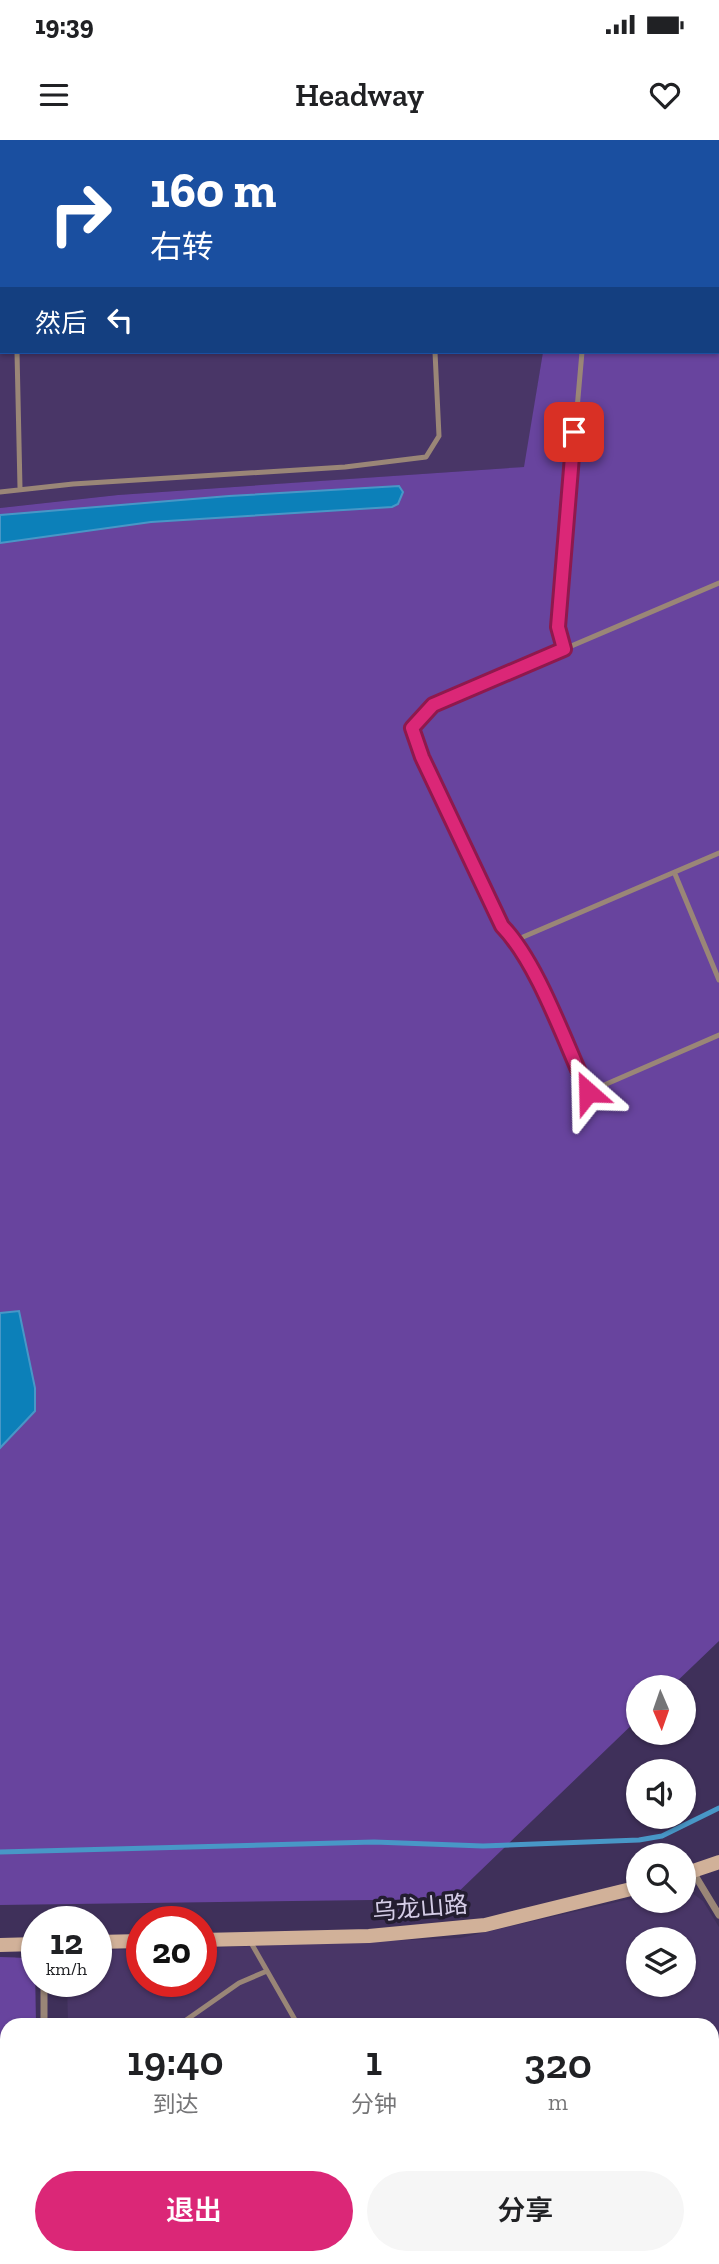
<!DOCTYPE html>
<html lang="zh">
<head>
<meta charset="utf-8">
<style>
  :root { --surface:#fff; --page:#f6f6f6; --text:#202124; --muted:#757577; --accent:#db2777 }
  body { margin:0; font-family:"Zilla Slab","Noto Sans SC",serif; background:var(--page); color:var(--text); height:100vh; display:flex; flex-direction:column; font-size:26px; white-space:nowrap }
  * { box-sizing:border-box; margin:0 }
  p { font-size:23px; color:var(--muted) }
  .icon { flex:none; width:38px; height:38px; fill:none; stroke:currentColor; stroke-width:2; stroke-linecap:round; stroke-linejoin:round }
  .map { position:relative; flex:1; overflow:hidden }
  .panel { position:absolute; left:0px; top:1878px; width:719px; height:247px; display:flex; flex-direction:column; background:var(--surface); border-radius:21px 21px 0 0; box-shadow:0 2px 5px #0004 }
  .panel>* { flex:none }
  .top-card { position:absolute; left:0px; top:0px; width:719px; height:214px; box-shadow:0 2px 5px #0004; background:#1a4fa0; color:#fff; overflow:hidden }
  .needle { width:46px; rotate:178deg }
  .tools { position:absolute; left:626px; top:1535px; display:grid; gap:14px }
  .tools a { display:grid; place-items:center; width:70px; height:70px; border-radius:50%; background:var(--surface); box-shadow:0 2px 5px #0004; font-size:35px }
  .speed { position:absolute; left:21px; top:1766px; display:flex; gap:14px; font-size:35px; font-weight:700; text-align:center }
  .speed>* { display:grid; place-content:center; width:91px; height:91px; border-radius:50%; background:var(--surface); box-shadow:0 2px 5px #0004; line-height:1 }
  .speed small { font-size:18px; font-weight:400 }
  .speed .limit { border:10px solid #d22; background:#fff; color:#111 }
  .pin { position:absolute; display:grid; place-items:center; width:60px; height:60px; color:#fff; margin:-30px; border-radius:14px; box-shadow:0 4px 10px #0006 }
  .me { position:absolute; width:77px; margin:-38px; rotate:335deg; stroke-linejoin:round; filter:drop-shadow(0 0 5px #0008) }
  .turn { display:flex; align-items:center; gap:24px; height:147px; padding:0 35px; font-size:32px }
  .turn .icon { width:91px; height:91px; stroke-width:2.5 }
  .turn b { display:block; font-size:49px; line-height:60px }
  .then { display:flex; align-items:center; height:66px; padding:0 35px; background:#0003; gap:14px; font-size:26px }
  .eta { display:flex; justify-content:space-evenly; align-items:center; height:119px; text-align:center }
  .eta b { font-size:42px; font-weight:600; line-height:49px }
  .action { display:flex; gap:14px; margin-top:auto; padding:14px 35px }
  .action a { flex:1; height:80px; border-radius:42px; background:var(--accent); color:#fff; font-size:28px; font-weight:600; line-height:80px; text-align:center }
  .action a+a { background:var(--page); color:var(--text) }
  .status { display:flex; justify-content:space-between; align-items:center; height:49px; padding:0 35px; background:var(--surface); direction:ltr }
  .status svg { height:19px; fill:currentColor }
  header { display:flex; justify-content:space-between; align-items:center; height:91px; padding:0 35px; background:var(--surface); font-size:32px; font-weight:600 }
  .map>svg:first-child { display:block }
</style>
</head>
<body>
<div class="status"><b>19:39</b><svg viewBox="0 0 49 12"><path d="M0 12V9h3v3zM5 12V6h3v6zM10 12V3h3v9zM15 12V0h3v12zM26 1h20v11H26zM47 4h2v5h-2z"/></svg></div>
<header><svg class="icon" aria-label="menu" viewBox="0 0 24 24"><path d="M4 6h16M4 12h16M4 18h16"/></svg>Headway<svg class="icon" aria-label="heart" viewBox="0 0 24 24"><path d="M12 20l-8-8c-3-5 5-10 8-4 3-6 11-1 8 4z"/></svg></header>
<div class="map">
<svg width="719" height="2124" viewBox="0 0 719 2124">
  <rect width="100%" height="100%" fill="#3f305a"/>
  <!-- built -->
  <path fill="#493667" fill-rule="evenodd" d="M0,0H493L2,2V212H543L525,327L118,355L0,368Z
    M684,1747L703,1761L719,1787V1988L712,1992V1885H68L67,1841H96V1810L142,1809V1841H201V1808L460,1798L639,1757V1760H684ZM639,1799H684V1844H639Z
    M0,1817H15L29,1836L7,1885V2106L0,2107Z
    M74,2118H502L491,2124H74Z"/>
  <!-- green -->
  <path fill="#68449e" d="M493,0H719V1501L671,1547H639V1578L451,1759L0,1765V368L118,355L524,327L543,212H718V2Z
    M0,1817L26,1818L35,1826L36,1885H7V1949H4L5,2073L0,2074Z"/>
  <!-- water -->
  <path fill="#0c80b9" stroke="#4897c7" stroke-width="2" d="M399,346L403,352L398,364L392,367L151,382L0,403V375L229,356Z
    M19,1171L35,1248V1271L0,1308V1173Z"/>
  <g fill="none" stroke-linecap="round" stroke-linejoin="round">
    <!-- stream -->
    <path stroke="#4897c7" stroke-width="5" d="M0,1712L374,1702L483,1706L639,1700L662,1696L719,1668"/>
    <!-- lane -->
    <path stroke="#9a8677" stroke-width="5" d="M10,0V2
      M425,0V2
      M517,0L518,2
      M0,16H2
      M0,171H2
      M17,212L20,348
      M0,352L73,344L345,327L426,317L439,296L435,212
      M719,443L433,565L412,588L423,617L502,786C539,823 565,903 588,952L719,895
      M564,509L558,487L582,212
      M675,734L719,840
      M516,800L719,713
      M250,1801L298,1885
      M179,1885L239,1843L267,1831
      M712,1980L719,1976
      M118,2118L121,2124
      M250,2118L254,2124
      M433,2118L436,2124
      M471,2124L482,2118"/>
    <!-- street -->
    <path stroke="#9a8677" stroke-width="7" d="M693,1732L719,1775
      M44,1841V1885
      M0,2118L7,2117
      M44,2118L45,2124"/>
    <!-- secondary -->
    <path stroke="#d1b199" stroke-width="14" d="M684,1734L719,1722
      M201,1800L369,1796L485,1785L639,1747
      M96,1802L142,1801
      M0,1805L37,1804"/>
  </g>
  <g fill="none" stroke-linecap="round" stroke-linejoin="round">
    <defs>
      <path id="route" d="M574,292L558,487L564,509L433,565L412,588L422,617L502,786C538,823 565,903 588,952"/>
    </defs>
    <!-- route casing -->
    <use href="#route" stroke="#8e194d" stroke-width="18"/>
    <!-- route -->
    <use href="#route" stroke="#db2777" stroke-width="12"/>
  </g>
  <g text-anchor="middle" stroke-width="7" stroke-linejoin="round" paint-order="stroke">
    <!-- street labels -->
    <g font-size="24" fill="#d5cde7" stroke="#231d30">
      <text transform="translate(420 1768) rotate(-5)" y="8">乌龙山路</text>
    </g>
  </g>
</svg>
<div class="tools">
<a><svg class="needle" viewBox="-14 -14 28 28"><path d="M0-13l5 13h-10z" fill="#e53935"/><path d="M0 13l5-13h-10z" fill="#757577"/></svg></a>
<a><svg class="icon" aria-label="sound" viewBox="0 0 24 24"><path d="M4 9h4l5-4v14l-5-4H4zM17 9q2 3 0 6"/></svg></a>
<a><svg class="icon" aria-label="search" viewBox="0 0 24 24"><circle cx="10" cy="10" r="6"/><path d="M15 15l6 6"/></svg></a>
<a><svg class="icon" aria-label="layers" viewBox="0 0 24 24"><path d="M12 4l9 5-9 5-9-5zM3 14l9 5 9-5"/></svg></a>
</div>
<div class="speed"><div>12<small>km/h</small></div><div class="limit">20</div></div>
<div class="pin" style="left:574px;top:292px;background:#d93025"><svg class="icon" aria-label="arrive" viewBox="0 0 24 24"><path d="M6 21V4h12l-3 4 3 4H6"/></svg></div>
<svg class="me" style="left:588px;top:952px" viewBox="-20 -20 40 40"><path d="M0-17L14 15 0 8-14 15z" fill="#db2777" stroke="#fff" stroke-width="4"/></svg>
<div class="top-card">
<div class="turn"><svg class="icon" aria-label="right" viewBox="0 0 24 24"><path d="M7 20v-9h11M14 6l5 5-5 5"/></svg><div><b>160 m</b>右转</div></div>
<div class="then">然后<svg class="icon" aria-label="left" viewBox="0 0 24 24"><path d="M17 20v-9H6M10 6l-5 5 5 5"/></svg></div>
</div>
<section class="panel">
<div class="eta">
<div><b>19:40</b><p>到达</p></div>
<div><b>1</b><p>分钟</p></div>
<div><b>320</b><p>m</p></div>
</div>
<div class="action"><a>退出</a><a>分享</a></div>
</section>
</div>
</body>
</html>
